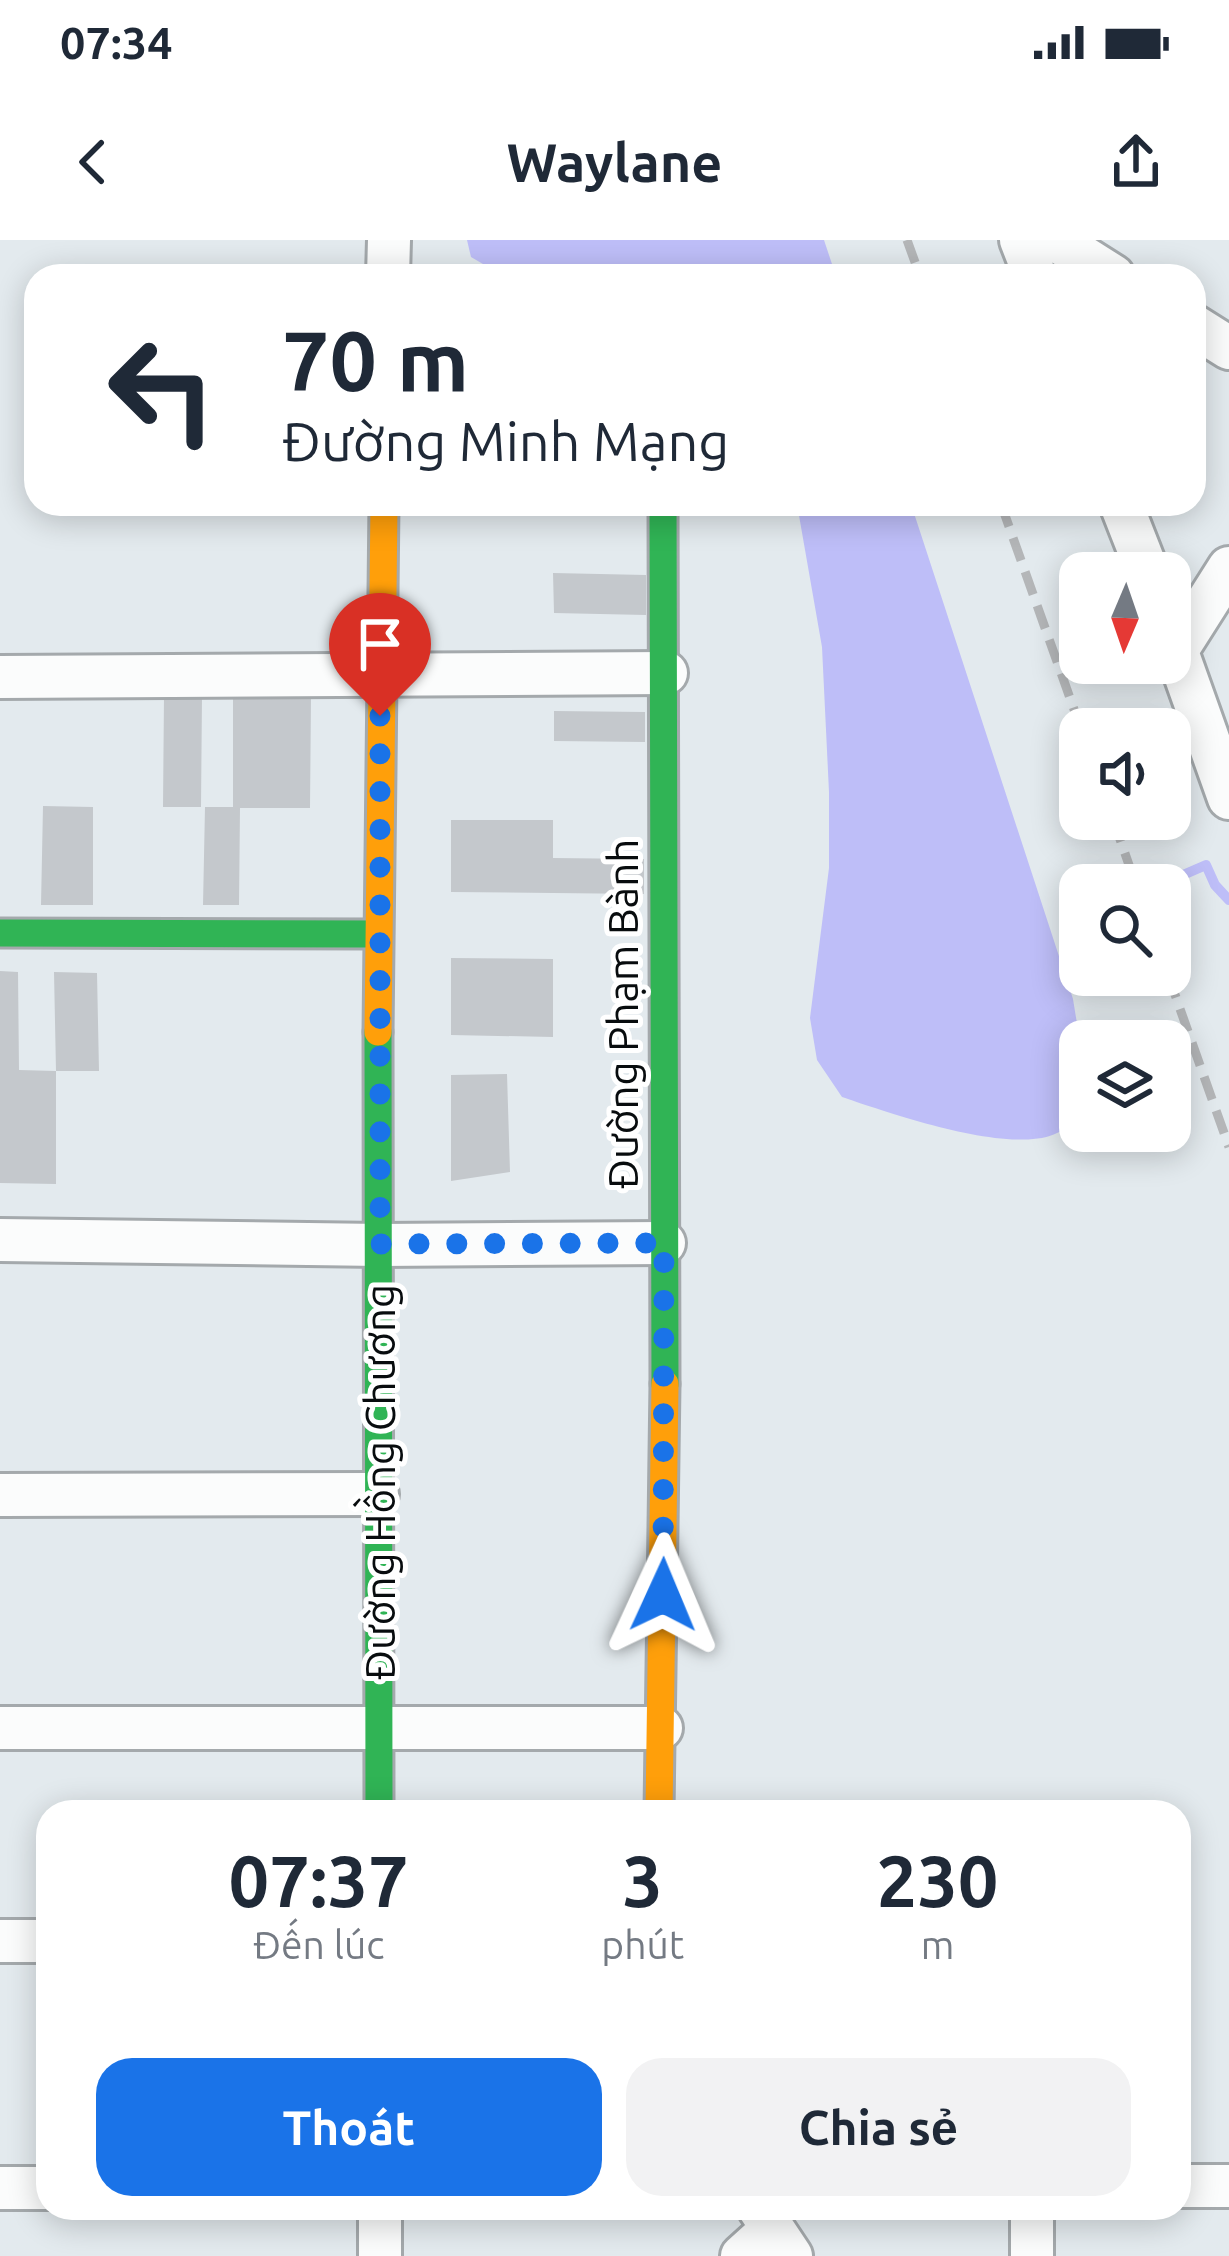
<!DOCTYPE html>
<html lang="vi">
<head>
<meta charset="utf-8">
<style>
  :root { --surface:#fff; --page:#f2f2f3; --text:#1f2937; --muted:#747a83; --accent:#1a73e8 }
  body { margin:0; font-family:Ubuntu,sans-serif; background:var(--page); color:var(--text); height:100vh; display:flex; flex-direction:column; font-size:45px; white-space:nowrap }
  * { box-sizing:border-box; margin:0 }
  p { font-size:39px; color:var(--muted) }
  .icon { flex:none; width:66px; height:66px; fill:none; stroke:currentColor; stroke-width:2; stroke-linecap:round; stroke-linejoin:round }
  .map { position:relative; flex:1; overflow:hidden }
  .panel { position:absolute; left:36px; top:1560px; width:1155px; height:420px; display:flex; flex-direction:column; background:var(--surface); border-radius:36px; box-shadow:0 6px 30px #0003 }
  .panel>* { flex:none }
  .hud { position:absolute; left:24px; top:24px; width:1182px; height:252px; border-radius:36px; box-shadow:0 6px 30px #0003; background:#fff; color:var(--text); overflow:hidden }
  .needle { width:78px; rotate:182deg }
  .buttons { position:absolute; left:1059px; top:312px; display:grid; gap:24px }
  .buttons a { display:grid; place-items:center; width:132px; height:132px; border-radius:24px; background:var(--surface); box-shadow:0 6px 30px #0003; font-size:60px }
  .pin { position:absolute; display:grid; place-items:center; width:102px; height:102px; color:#fff; margin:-123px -51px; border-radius:50% 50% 50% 0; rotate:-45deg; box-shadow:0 0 12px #0007 }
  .pin .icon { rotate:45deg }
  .me { position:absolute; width:132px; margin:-66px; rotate:1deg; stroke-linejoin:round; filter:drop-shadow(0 0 9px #0008) }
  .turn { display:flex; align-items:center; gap:42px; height:252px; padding:0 60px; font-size:54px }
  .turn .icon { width:156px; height:156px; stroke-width:2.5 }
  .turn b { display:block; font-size:84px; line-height:102px }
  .eta { display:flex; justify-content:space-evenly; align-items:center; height:204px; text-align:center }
  .eta b { font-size:72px; font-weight:700; line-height:84px }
  .action { display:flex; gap:24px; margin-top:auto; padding:24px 60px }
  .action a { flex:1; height:138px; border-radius:36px; background:var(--accent); color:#fff; font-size:48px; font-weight:700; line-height:138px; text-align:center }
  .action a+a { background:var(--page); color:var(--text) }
  .status { display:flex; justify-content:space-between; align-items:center; height:84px; padding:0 60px; background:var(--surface); direction:ltr }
  .status svg { height:33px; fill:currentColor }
  header { display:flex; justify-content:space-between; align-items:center; height:156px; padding:0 60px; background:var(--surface); font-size:54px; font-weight:700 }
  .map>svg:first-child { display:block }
</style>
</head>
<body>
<div class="status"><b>07:34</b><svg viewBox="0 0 49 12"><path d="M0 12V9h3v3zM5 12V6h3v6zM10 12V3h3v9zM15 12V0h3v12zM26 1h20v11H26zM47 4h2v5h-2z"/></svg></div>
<header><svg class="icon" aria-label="back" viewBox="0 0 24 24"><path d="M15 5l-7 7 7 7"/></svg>Waylane<svg class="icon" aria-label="share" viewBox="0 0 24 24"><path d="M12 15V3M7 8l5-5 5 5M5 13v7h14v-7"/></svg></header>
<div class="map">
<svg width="1229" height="2016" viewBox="0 0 1229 2016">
  <rect width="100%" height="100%" fill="#e3eaee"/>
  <!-- water -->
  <path fill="#bebef8" d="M467,0H824L836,36H584L495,31L471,17Z
    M797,264H911L1073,759C1078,790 1092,862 1067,886C1031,924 887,872 842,857L817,820L810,778L829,628V552L822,407Z"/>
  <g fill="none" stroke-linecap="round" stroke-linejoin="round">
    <!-- stream -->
    <path stroke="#bebef8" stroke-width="10" d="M1160,645L1206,625L1215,645L1229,660"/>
  </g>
  <!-- building -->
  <path fill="#c4c8cc" d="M553,333L646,335V375L554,373Z
    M164,456H202L201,567H163Z
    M233,456H311L310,568H240L239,665H203L205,567H233Z
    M554,471L645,472V502L554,501Z
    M43,566L93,567V665H41Z
    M451,580H553V618L644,619V654L451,652Z
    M451,718L553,719V797L451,795Z
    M0,731L18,732L19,830L56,831V944L0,943Z
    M54,732L97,733L99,831H56Z
    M507,834L510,932L451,941V835Z"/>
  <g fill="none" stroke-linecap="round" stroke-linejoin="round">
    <defs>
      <path id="street" d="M1021,0L1035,36
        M1056,0L1113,36
        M388,36L389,0
        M1194,86L1229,108
        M1121,264L1148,333
        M1170,392L1229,558
        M1177,410L1229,328
        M0,437L666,433
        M0,1000L380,1005L664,1003
        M0,1255L377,1254
        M0,1488H661
        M0,1701H48
        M1179,1946H1229
        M0,1948H48
        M759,1968L791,2016
        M1032,1968V2016
        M380,2016V1968
        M742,2016L773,1988"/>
      <path id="fast" d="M663,264L665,1144
        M0,693L378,694
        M378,792L379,1572"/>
      <path id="slow" d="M378,792L384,264
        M659,1572L665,1144"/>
    </defs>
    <!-- street casing -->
    <use href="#street" stroke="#a4a9ac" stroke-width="48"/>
    <!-- fast casing -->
    <use href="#fast" stroke="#a4a9ac" stroke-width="33"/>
    <!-- slow casing -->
    <use href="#slow" stroke="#a4a9ac" stroke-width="33"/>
    <!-- street -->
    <use href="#street" stroke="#fbfcfc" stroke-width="42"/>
    <!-- fast -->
    <use href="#fast" stroke="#30b455" stroke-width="27"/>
    <!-- slow -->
    <use href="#slow" stroke="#ff9f0a" stroke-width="27"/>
    <!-- rail -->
    <path stroke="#b4b6b8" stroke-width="9" stroke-dasharray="24 12" stroke-linecap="butt" d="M907,0L920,36
      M1001,264L1081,489
      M1113,579L1136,645
      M1168,735L1229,907"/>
  </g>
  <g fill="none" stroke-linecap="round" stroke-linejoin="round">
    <!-- route -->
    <path stroke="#1a73e8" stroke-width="21" stroke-dasharray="0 37.8" d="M380,476V1004L664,1003L663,1355"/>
  </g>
  <g text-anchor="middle" stroke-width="10" stroke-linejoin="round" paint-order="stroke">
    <!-- street labels -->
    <g font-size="42" fill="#080c0e" stroke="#fff">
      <text transform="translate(623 774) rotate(-90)" y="15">Đường Phạm Bành</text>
      <text transform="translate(380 1242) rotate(-90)" y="15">Đường Hồng Chương</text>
    </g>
  </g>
</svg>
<div class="buttons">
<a><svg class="needle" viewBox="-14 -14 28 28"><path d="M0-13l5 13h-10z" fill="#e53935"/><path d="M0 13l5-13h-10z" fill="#747a83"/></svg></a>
<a><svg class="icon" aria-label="sound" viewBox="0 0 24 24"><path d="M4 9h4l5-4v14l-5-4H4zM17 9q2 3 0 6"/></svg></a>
<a><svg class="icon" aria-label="search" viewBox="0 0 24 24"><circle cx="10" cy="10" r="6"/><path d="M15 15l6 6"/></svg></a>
<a><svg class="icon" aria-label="layers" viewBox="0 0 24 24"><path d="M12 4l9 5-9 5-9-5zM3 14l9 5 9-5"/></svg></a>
</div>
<div class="pin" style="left:380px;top:476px;background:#d93025"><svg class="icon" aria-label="arrive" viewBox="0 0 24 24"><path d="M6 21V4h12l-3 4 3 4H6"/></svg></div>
<svg class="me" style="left:663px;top:1355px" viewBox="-20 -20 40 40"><path d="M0-17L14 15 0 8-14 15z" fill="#1a73e8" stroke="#fff" stroke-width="4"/></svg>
<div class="hud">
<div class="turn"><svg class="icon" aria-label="left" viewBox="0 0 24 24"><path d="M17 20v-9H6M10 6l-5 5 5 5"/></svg><div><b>70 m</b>Đường Minh Mạng</div></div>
</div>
<section class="panel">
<div class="eta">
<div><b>07:37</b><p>Đến lúc</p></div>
<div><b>3</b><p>phút</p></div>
<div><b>230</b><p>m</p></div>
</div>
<div class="action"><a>Thoát</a><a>Chia sẻ</a></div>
</section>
</div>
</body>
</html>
